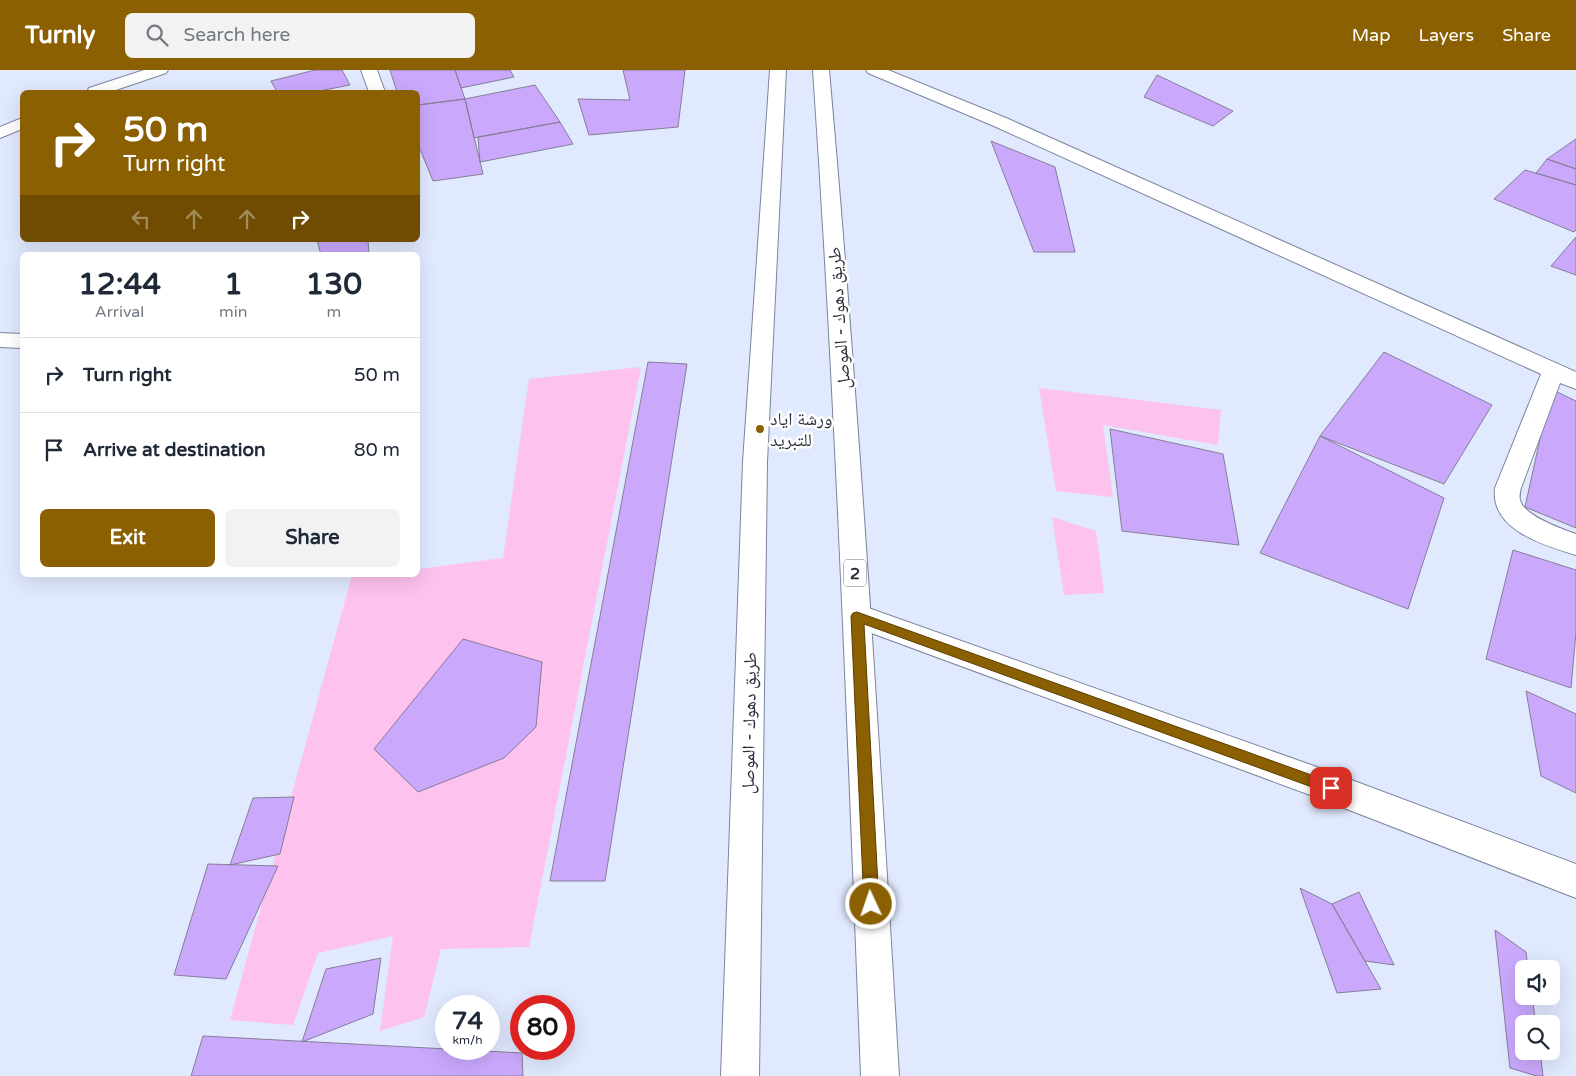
<!DOCTYPE html>
<html lang="en">
<head>
<meta charset="utf-8">
<style>
  :root { --surface:#fff; --page:#f2f2f3; --text:#1f2937; --muted:#747a83; --line:#e0e1e3; --accent:#8b6002 }
  body { margin:0; font-family:"Varela Round","Noto Naskh Arabic",sans-serif; background:var(--page); color:var(--text); height:100vh; display:flex; flex-direction:column; font-size:19px; white-space:nowrap }
  * { box-sizing:border-box; margin:0 }
  p { font-size:16px; color:var(--muted) }
  .icon { flex:none; width:28px; height:28px; fill:none; stroke:currentColor; stroke-width:2; stroke-linecap:round; stroke-linejoin:round }
  .map { position:relative; flex:1; overflow:hidden }
  .details { position:absolute; left:20px; top:182px; width:400px; height:325px; display:flex; flex-direction:column; background:var(--surface); border-radius:8px; box-shadow:0 5px 20px #0002 }
  .details>* { flex:none }
  .hud { position:absolute; left:20px; top:20px; width:400px; height:152px; border-radius:8px; box-shadow:0 5px 20px #0002; background:#8b6002; color:#fff; overflow:hidden }
  .fabs { position:absolute; left:1515px; top:890px; display:grid; gap:10px }
  .fabs a { display:grid; place-items:center; width:45px; height:45px; border-radius:8px; background:var(--surface); box-shadow:0 5px 20px #0002; font-size:25px }
  .speed { position:absolute; left:435px; top:925px; display:flex; gap:10px; font-size:25px; font-weight:700; text-align:center }
  .speed>* { display:grid; place-content:center; width:65px; height:65px; border-radius:50%; background:var(--surface); box-shadow:0 5px 20px #0002; line-height:1 }
  .speed small { font-size:12px; font-weight:400 }
  .speed .limit { border:8px solid #d22; background:#fff; color:#111 }
  .pin { position:absolute; display:grid; place-items:center; width:42px; height:42px; color:#fff; margin:-21px; border-radius:10px; box-shadow:0 2px 8px #0006 }
  .me { position:absolute; width:55px; margin:-28px; rotate:357deg; stroke-linejoin:round; filter:drop-shadow(0 0 4px #0008) }
  .turn { display:flex; align-items:center; gap:18px; height:105px; padding:0 20px; font-size:22px }
  .turn .icon { width:65px; height:65px; stroke-width:2.5 }
  .turn b { display:block; font-size:35px; line-height:42px }
  .lanes { display:flex; align-items:center; height:48px; padding:0 20px; background:#0003; justify-content:center; gap:25px; direction:ltr }
  .lanes .off { opacity:.35 }
  .eta { display:flex; justify-content:space-evenly; align-items:center; height:85px; text-align:center }
  .eta b { font-size:30px; font-weight:700; line-height:35px }
  .primary-button { display:flex; gap:10px; margin-top:auto; padding:10px 20px }
  .primary-button a { flex:1; height:58px; border-radius:8px; background:var(--accent); color:#fff; font-size:20px; font-weight:700; line-height:58px; text-align:center }
  .primary-button a+a { background:var(--page); color:var(--text) }
  ul { padding:0; list-style:none }
  li { display:flex; align-items:center; gap:15px; height:75px; padding:0 20px; border-top:1px solid var(--line) }
  li div { flex:1 }
  li b { display:block; font-size:19px }
  li em { font-style:normal }
  header { display:flex; align-items:center; gap:30px; box-sizing:border-box; height:70px; padding:0 25px; background:var(--accent); color:#fff }
  header strong { font-size:24px }
  nav { display:flex; gap:28px; margin-inline-start:auto; font-size:18px }
  .search { width:350px; height:45px; background:var(--page); display:flex; align-items:center; gap:12px; box-sizing:border-box; padding:0 18px; border-radius:8px; color:var(--muted); font-size:19px }
  .map>svg:first-child { display:block }
</style>
</head>
<body>
<header>
<strong>Turnly</strong>
<div class="search"><svg class="icon" aria-label="search" viewBox="0 0 24 24"><circle cx="10" cy="10" r="6"/><path d="M15 15l6 6"/></svg>Search here</div>
<nav><a>Map</a><a>Layers</a><a>Share</a></nav>
</header>
<div class="map">
<svg width="1576" height="1006" viewBox="0 0 1576 1006">
  <rect width="100%" height="100%" fill="#e0e9fe"/>
  <!-- green -->
  <path fill="#fdc2ee" d="M641,297L529,877L441,879L424,947L380,961L393,866L318,883L293,955L230,950L352,505H418V499L503,488L529,309Z
    M1039,318L1221,340L1218,375L1103,355L1113,427L1056,421Z
    M1052,447L1096,461L1104,523L1064,525Z"/>
  <!-- building -->
  <path fill="#caa9fd" stroke="#867e96" d="M315,0H342L350,15L314,22H277L271,11Z
    M390,0H455L465,29L418,35V22H397Z
    M455,0H510L514,7L461,18Z
    M623,0H685L678,57L589,65L578,29L630,30Z
    M1157,5L1233,41L1213,56L1144,27Z
    M535,15L560,52L474,68L465,29Z
    M465,29L483,104L433,111L418,74V35Z
    M560,52L573,74L480,92L478,67Z
    M1576,69V99L1547,89Z
    M991,71L1055,97L1075,182H1034Z
    M1547,89L1576,99V115L1536,103Z
    M1525,100L1576,115V160L1574,162L1494,129Z
    M1576,167V205L1551,196Z
    M317,170H368L369,185H321Z
    M1384,282L1492,335L1444,414L1320,366Z
    M648,292L687,294L605,811H550Z
    M1551,319L1576,331V458L1525,437Z
    M1110,359L1223,384L1239,475L1122,461Z
    M1320,366L1444,428L1408,539L1260,483Z
    M1513,480L1576,500V562L1571,618L1486,589Z
    M463,569L542,592L536,657L504,688L418,722L374,679Z
    M1526,621L1576,644V723L1541,706Z
    M294,727L280,784L230,795L253,728Z
    M208,794L278,796L226,909L174,905Z
    M1300,818L1332,834L1381,919L1337,923Z
    M1359,822L1394,895L1365,891L1332,834Z
    M1495,860L1526,882L1528,899H1524V926H1532L1536,954H1524V981H1540L1543,1006H1537L1510,998Z
    M381,888L373,944L302,972L326,899Z
    M203,966L522,983L523,1006H191Z"/>
  <g fill="none" stroke-linecap="round" stroke-linejoin="round">
    <defs>
      <path id="street" d="M361,0H377L385,22H369Z
        M866,0H888L1006,48L1576,302V319L1560,313L1521,418C1520,422 1519,426 1520,430C1524,446 1562,459 1576,464V485C1544,475 1490,460 1495,418L1541,304L994,56L868,3Z
        M0,263L22,264V278L0,277Z
        M857,534L1314,696L1576,794V828L1313,726L847,554L843,546L847,538Z"/>
      <path id="secondary" d="M144,0H168L166,3L110,22H87L89,18Z
        M22,48V59L0,68V57Z"/>
      <path id="highway" d="M770,0H786L767,392L759,1006H721L743,392Z
        M813,0H829C859,335 879,670 899,1006H861C848,671 836,335 813,0Z"/>
    </defs>
    <!-- street casing -->
    <use href="#street" stroke="#7b859d" stroke-width="2"/>
    <!-- secondary casing -->
    <use href="#secondary" stroke="#7b859d" stroke-width="2"/>
    <!-- highway casing -->
    <use href="#highway" stroke="#7b859d" stroke-width="2"/>
    <!-- street -->
    <use href="#street" fill="#fff" fill-rule="evenodd"/>
    <!-- secondary -->
    <use href="#secondary" fill="#fff" fill-rule="evenodd"/>
    <!-- highway -->
    <use href="#highway" fill="#fff" fill-rule="evenodd"/>
  </g>
  <!-- route -->
  <path fill="#8b6002" stroke="#5a3e01" d="M857,542L1331,712L1336,713L1338,718L1336,722L1331,724L864,554L879,834L876,839L871,841L866,839L864,834L851,546L853,543Z"/>
  <!-- markers -->
  <circle fill="#8b6002" stroke="#fff" stroke-width="2" cx="760" cy="359" r="5"/>
  <g text-anchor="middle" stroke-width="5" stroke-linejoin="round" paint-order="stroke">
    <!-- shield labels -->
    <rect fill="#fff" stroke="#696c73" stroke-width="1" x="844" y="489.5" width="22" height="27" rx="4"/>
    <g font-size="16" font-weight="bold" fill="#292d37">
      <text x="855" y="509">2</text>
    </g>
    <!-- street labels -->
    <g font-size="18" fill="#292d37" stroke="#fff">
      <text transform="translate(839 248) rotate(-94)" y="6">طريق دهوك - الموصل</text>
      <text transform="translate(749 653) rotate(-89)" y="6">طريق دهوك - الموصل</text>
    </g>
    <!-- poi labels -->
    <g font-size="18" fill="#292d37" stroke="#fff" text-anchor="start">
      <text x="770" y="355">ورشة اياد<tspan x="770" dy="21">للتبريد</tspan></text>
    </g>
  </g>
</svg>
<div class="fabs">
<a><svg class="icon" aria-label="sound" viewBox="0 0 24 24"><path d="M4 9h4l5-4v14l-5-4H4zM17 9q2 3 0 6"/></svg></a>
<a><svg class="icon" aria-label="search" viewBox="0 0 24 24"><circle cx="10" cy="10" r="6"/><path d="M15 15l6 6"/></svg></a>
</div>
<div class="speed"><div>74<small>km/h</small></div><div class="limit">80</div></div>
<div class="pin" style="left:1331px;top:718px;background:#d93025"><svg class="icon" aria-label="arrive" viewBox="0 0 24 24"><path d="M6 21V4h12l-3 4 3 4H6"/></svg></div>
<svg class="me" style="left:871px;top:834px" viewBox="-20 -20 40 40"><circle r="17" fill="#8b6002" stroke="#fff" stroke-width="3"/><path d="M0-11L8 9 0 5-8 9z" fill="#fff"/></svg>
<div class="hud">
<div class="turn"><svg class="icon" aria-label="right" viewBox="0 0 24 24"><path d="M7 20v-9h11M14 6l5 5-5 5"/></svg><div><b>50 m</b>Turn right</div></div>
<div class="lanes"><svg class="icon off" aria-label="left" viewBox="0 0 24 24"><path d="M17 20v-9H6M10 6l-5 5 5 5"/></svg><svg class="icon off" aria-label="ahead" viewBox="0 0 24 24"><path d="M12 20V5M6 11l6-6 6 6"/></svg><svg class="icon off" aria-label="ahead" viewBox="0 0 24 24"><path d="M12 20V5M6 11l6-6 6 6"/></svg><svg class="icon" aria-label="right" viewBox="0 0 24 24"><path d="M7 20v-9h11M14 6l5 5-5 5"/></svg></div>
</div>
<section class="details">
<div class="eta">
<div><b>12:44</b><p>Arrival</p></div>
<div><b>1</b><p>min</p></div>
<div><b>130</b><p>m</p></div>
</div>
<ul>
<li><svg class="icon" aria-label="right" viewBox="0 0 24 24"><path d="M7 20v-9h11M14 6l5 5-5 5"/></svg><div><b>Turn right</b></div><em>50 m</em></li>
<li><svg class="icon" aria-label="arrive" viewBox="0 0 24 24"><path d="M6 21V4h12l-3 4 3 4H6"/></svg><div><b>Arrive at destination</b></div><em>80 m</em></li>
</ul>
<div class="primary-button"><a>Exit</a><a>Share</a></div>
</section>
</div>
</body>
</html>
